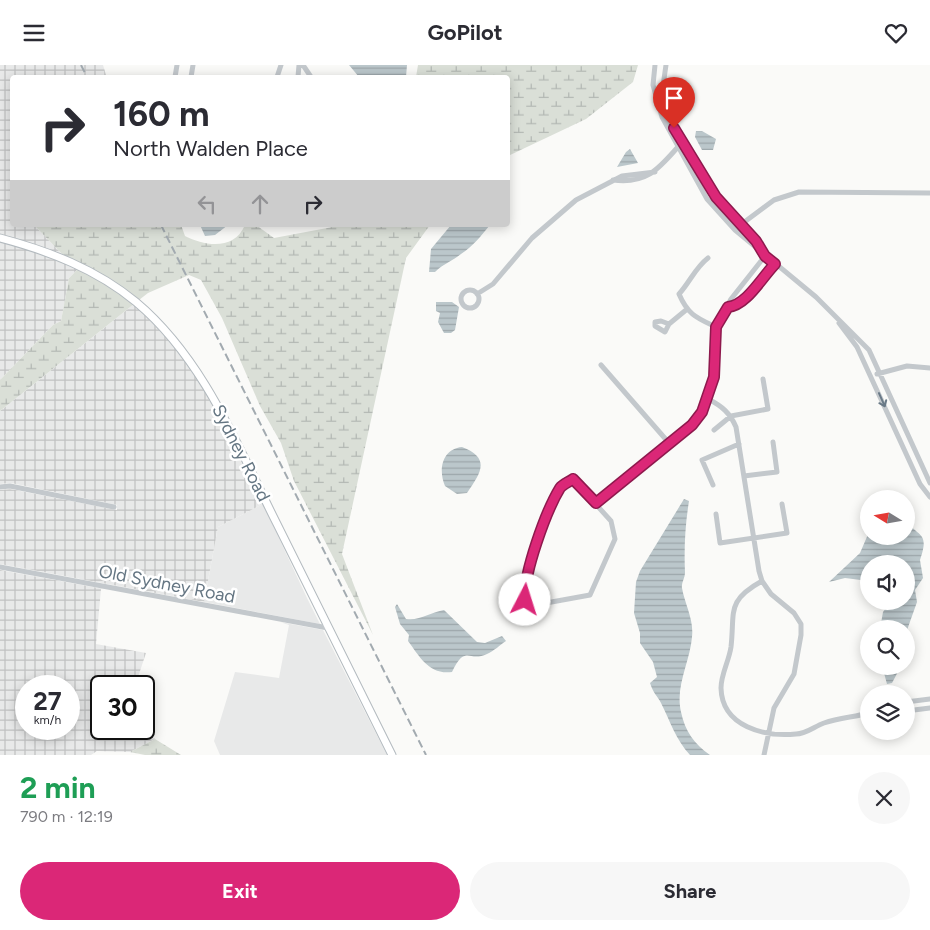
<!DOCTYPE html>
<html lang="en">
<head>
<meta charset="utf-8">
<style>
  :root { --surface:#fff; --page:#f7f7f7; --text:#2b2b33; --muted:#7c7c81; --accent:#db2777 }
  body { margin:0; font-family:Figtree,sans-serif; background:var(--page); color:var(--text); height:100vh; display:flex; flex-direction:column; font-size:19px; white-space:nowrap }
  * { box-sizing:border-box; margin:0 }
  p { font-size:16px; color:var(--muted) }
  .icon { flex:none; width:28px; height:28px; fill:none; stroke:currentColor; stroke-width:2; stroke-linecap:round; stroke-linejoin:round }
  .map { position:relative; height:690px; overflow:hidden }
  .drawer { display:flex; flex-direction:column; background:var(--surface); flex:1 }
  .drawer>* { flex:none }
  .hud { position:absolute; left:10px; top:10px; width:500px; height:152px; border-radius:5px; box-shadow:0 2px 12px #0003; background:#fff; color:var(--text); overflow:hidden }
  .needle { width:32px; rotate:281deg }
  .fabs { position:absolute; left:860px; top:425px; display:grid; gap:10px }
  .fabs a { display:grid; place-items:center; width:55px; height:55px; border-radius:50%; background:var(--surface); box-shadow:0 2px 12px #0003; font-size:25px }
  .speed { position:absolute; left:15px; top:610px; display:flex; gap:10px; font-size:25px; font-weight:700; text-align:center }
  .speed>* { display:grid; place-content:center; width:65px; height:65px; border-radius:50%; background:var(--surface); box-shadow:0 2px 12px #0003; line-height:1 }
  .speed small { font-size:12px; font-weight:400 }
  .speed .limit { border:2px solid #111; border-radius:8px; background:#fff; color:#111 }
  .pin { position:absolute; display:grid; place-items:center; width:42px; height:42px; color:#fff; margin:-51px -21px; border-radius:50% 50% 50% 0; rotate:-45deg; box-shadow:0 0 5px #0007 }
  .pin .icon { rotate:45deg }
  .me { position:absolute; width:55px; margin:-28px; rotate:5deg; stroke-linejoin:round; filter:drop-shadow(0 0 4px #0008) }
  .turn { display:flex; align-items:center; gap:18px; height:105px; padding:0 20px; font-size:22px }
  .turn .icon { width:65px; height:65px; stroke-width:2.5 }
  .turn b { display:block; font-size:35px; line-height:42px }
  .lanes { display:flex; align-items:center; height:48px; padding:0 20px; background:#0003; justify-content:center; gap:25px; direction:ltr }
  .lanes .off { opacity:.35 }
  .round { display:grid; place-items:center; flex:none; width:52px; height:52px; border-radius:26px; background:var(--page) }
  .summary { display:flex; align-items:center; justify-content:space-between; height:85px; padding:0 20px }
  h1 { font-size:30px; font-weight:700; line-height:38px; color:#1e9e55 }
  .action { display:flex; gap:10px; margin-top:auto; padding:10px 20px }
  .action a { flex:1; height:58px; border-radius:30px; background:var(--accent); color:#fff; font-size:20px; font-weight:700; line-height:58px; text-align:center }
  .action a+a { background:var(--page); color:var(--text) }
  header { display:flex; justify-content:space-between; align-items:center; height:65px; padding:0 20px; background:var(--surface); font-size:22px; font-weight:700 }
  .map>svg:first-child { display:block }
</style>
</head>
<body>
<header><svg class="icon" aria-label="menu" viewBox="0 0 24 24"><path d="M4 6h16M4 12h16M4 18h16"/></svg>GoPilot<svg class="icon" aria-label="heart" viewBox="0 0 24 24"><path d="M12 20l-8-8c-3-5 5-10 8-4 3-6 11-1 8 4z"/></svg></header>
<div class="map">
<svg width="930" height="690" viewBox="0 0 930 690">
  <defs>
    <pattern id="industrial-grid" width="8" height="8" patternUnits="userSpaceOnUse" patternTransform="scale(1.25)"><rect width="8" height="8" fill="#e8e9e9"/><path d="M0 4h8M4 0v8" fill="none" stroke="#c0c1c2"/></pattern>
    <pattern id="wetland-marsh" width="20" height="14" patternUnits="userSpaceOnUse" patternTransform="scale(1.25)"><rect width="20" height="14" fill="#dadfd7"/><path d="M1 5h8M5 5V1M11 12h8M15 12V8" fill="none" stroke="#b4b9b4"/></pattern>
    <pattern id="water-rules" width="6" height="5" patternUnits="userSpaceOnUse" patternTransform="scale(1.25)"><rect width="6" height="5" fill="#bbc7cb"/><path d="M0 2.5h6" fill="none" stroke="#9ca6aa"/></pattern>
  </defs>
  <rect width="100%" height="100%" fill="#fafaf8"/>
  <!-- built -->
  <path fill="#e8e9e9" d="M263,439L307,533L320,559L204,537L218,462Z
    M280,557L323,565L387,690H220L214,676L235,607L279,613L289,560Z"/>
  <!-- industrial -->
  <path fill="url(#industrial-grid)" fill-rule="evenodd" d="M0,0H103L106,10L105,12H12V160H34L64,191L0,170Z
    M0,176L52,191L78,204L69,213L61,256L53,260L0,315Z
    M134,239L178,285L198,314L263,439L218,462L204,537L0,499V425L10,424L117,445V440L11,418L0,419V346Z
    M0,505L104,524H101L96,579L146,588L135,621H101V664L144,663L155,674L130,687L97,686L91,690H0ZM26,621H69V664H26Z"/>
  <!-- wetland -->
  <path fill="url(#wetland-marsh)" d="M418,0H638L633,17L586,54L508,91V12H416Z
    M34,160H181L185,171C205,181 234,186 245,160H256L274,173L343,160H430L406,193L342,489L373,570L294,416L281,378L260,341L222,253L201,215L189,210L148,228L139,235L112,216L64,191Z
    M78,204L109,220L134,239L0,346V315L53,260L61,256L69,213Z
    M155,674L181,690H145L130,687Z"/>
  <!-- water -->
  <path fill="url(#water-rules)" d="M349,0H407L406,12H359Z
    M696,66H702L716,74L713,85H702L695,72Z
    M630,84L638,98L617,102L626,87Z
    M200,160H228L215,170L205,171Z
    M451,160H490C481,171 473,181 461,189C452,196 443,199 435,207H429L431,184Z
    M436,237H452L459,242L455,265L451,268H444L438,257L440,248L436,246Z
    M462,382C491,393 481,408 467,428L457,429L445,421C438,405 442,384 462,382Z
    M684,434L689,436C685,461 684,483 685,508C685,513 681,518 682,523C685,540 694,554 692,572C690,597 675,621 681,647C685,666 694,679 710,690H690C676,675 670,656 661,638C657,630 654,630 650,618L657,612L653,597L640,578V568L634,548L636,517L640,506Z
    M906,455C918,473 930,466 920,495L923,513L915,525L917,537L906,568V564H880L883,547L891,536H906V499H869V516L845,513L829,517L860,488L869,467V471H906Z
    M397,539L406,554C420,556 431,547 444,545L477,577L485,578L502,571L506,576C500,580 494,586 487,589C468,598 466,578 452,607C429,610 420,592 408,576L409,570L400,559L395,542Z
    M876,601H901L892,618L887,619L884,608Z"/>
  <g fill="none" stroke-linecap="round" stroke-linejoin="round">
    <defs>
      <path id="secondary" d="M0,173C49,186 96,204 136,237C204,294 238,382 277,459C315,536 353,613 392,690"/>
    </defs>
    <!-- secondary casing -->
    <use href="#secondary" stroke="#b3babf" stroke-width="9"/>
    <!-- street -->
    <path stroke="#c3c8cc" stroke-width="5" d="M303,0L311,12
      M655,0L653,20L662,52L707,134L735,165L816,232L869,285L930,418
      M666,0L663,21L666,49L689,92L716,132L760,183
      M175,12L177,0
      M191,12L193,0
      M277,12L281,0
      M298,12L299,0
      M613,115C645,119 657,106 677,83
      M739,161L774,135L799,127L930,128
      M708,193C695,203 690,217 679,229C688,250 697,253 716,262
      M461 234a9 9 0 1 1 18 0a9 9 0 1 1-18 0Z
      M477,229L493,219L532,173L576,135L622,111L655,107
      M728,242C747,240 762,212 775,199
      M839,258L857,282L920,419L930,432
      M669,259L665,267L655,261V257L661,256L669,259L686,245
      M601,300L669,378
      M877,309L907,301L930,303
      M708,334C722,341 730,348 736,362L759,506L762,516L771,529L794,548L801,559V570L794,609L774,643L764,690
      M714,365L731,351L768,344L763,314
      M744,411L777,407L773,377
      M573,414L611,456L615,474L590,530L535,540L525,535C523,510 547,445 560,423C563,419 569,417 573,414Z
      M713,420L702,395L739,379
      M0,422L10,421L114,442
      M596,439L692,360L708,334L714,312L716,262L731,234L765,191
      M716,449L720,478L787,468L782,439
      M0,502L328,563
      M762,516C726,536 735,546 731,582C729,596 721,609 721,623C722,662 765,672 796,669C806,669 815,661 824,658C839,653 854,652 869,648
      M906,637L930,634
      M906,646L930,643"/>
    <!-- secondary -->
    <use href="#secondary" stroke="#fff" stroke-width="7"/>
    <!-- rail -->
    <path stroke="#a2aab0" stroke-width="2" stroke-dasharray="8 4" stroke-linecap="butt" d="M81,0L87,12
      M161,160L426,690"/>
  </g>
  <!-- one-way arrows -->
  <defs><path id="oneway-shaft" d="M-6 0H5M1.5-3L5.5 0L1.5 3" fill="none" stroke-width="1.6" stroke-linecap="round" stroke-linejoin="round" transform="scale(1.25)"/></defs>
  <use stroke="#6a7a87" href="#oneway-shaft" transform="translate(882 335) rotate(66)"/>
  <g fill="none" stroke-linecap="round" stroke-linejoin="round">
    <defs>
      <path id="route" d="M525,535C523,509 546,446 560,423C563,419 569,417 573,414L596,438L692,360L702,347L714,312L716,262L728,242C747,240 762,212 775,199L765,191L756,176L716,132L674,63"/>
    </defs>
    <!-- route casing -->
    <use href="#route" stroke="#8e194d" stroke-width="12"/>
    <!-- route -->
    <use href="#route" stroke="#db2777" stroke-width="9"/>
  </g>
  <g text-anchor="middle" stroke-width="5" stroke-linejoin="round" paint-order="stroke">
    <!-- street labels -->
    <g font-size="18" fill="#657683" stroke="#fff">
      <text transform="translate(241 388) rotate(63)" y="6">Sydney Road</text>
      <text transform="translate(167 519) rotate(11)" y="6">Old Sydney Road</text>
    </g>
  </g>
</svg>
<div class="fabs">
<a><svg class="needle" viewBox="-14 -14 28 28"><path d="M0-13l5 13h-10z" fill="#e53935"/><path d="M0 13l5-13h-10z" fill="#7c7c81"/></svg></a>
<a><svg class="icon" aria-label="sound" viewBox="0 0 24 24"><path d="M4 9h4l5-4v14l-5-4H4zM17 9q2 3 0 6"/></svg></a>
<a><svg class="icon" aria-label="search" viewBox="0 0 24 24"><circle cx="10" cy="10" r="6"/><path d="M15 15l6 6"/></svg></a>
<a><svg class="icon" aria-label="layers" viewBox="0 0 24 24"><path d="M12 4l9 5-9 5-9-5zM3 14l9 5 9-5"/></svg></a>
</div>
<div class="speed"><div>27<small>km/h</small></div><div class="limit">30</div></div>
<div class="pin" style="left:674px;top:63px;background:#d93025"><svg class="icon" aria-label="arrive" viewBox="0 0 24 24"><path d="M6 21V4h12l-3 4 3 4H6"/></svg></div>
<svg class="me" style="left:525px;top:535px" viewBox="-20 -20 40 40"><circle r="19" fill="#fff"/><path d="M0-13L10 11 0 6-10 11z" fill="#db2777"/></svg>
<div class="hud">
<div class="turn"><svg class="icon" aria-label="right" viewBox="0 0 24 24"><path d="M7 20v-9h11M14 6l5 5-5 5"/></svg><div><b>160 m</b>North Walden Place</div></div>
<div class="lanes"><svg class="icon off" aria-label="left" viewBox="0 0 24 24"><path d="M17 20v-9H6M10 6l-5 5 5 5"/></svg><svg class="icon off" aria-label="ahead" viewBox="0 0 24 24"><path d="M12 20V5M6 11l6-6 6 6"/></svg><svg class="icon" aria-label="right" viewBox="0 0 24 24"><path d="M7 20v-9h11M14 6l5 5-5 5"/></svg></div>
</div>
</div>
<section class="drawer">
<div class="summary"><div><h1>2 min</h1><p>790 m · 12:19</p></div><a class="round"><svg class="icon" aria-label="close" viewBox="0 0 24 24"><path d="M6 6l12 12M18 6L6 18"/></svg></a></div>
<div class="action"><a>Exit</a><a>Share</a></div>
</section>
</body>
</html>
